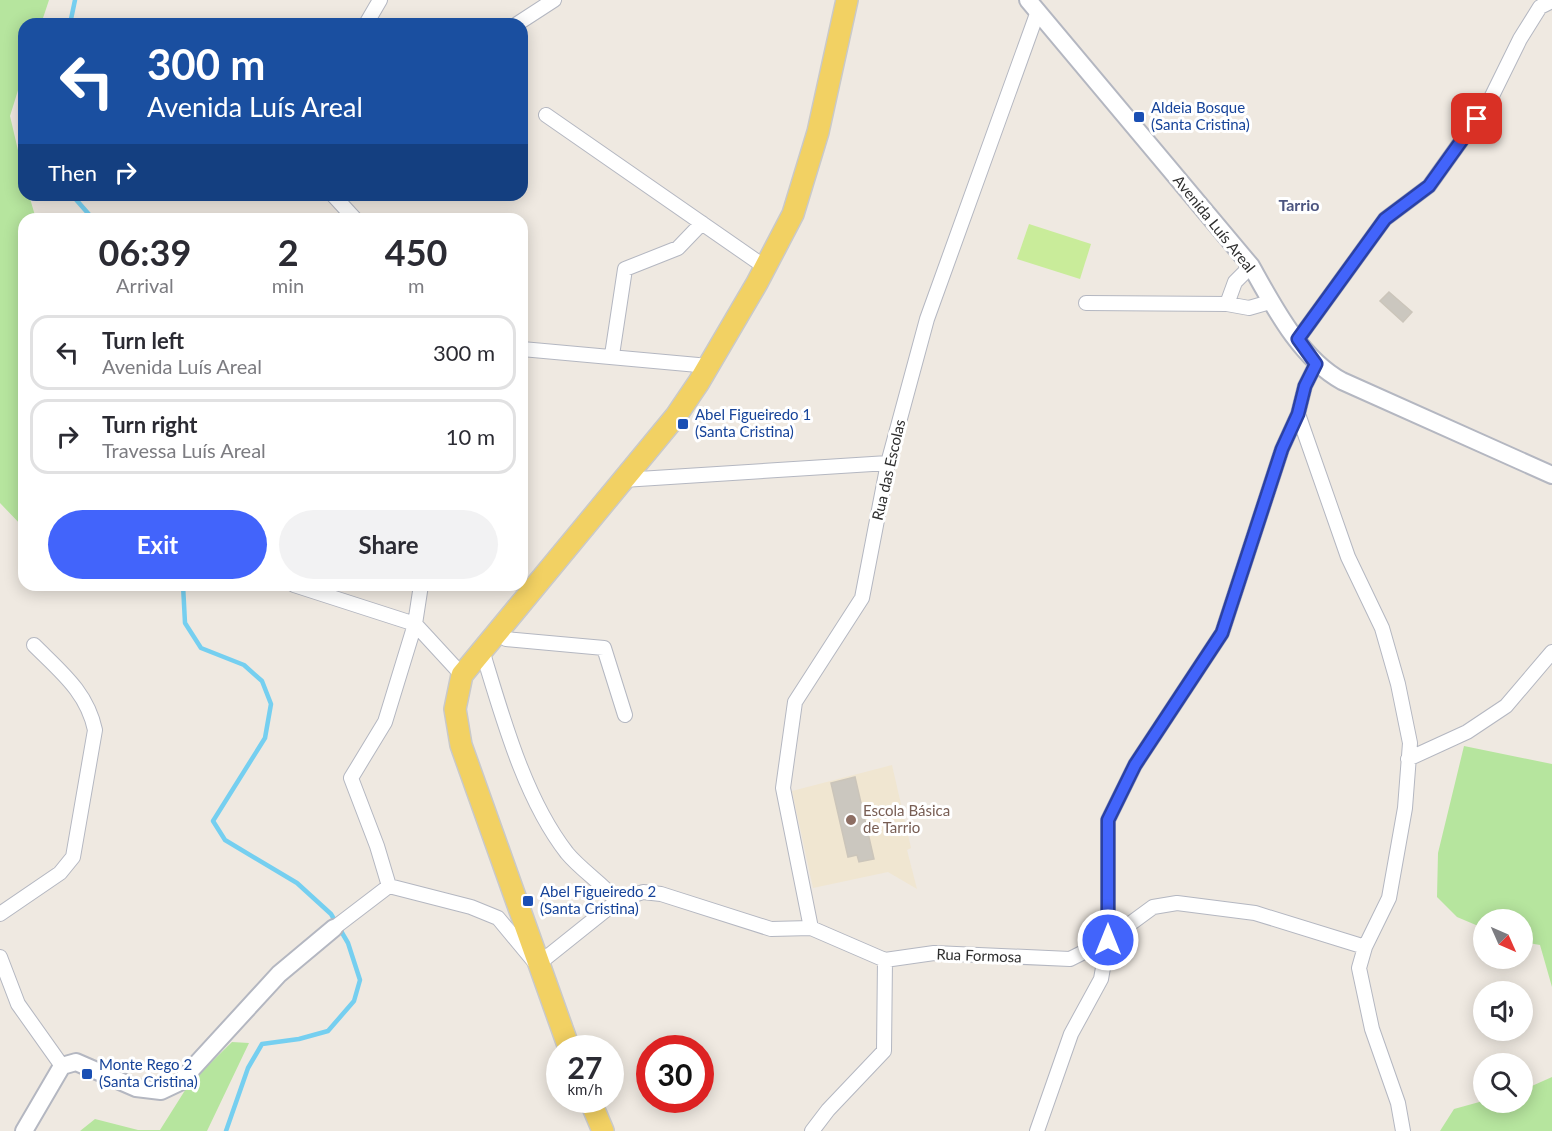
<!DOCTYPE html>
<html lang="en">
<head>
<meta charset="utf-8">
<style>
  :root { --surface:#fff; --page:#f2f2f3; --text:#2b2b33; --muted:#7c7c81; --line:#e1e1e2; --accent:#4264fb }
  body { margin:0; font-family:Lato,sans-serif; background:var(--page); color:var(--text); height:100vh; display:flex; flex-direction:column; font-size:22px; white-space:nowrap }
  * { box-sizing:border-box; margin:0 }
  p { font-size:20px; color:var(--muted) }
  .icon { flex:none; width:33px; height:33px; fill:none; stroke:currentColor; stroke-width:2; stroke-linecap:round; stroke-linejoin:round }
  .map { position:relative; flex:1; overflow:hidden }
  .sheet { position:absolute; left:18px; top:213px; width:510px; height:378px; display:flex; flex-direction:column; background:var(--surface); border-radius:18px; box-shadow:0 3px 15px #0003 }
  .sheet>* { flex:none }
  .top-card { position:absolute; left:18px; top:18px; width:510px; height:183px; border-radius:18px; box-shadow:0 3px 15px #0003; background:#1a4fa0; color:#fff; overflow:hidden }
  .needle { width:39px; rotate:135deg }
  .controls { position:absolute; left:1473px; top:909px; display:grid; gap:12px }
  .controls a { display:grid; place-items:center; width:60px; height:60px; border-radius:50%; background:var(--surface); box-shadow:0 3px 15px #0003; font-size:30px }
  .speed { position:absolute; left:546px; top:1035px; display:flex; gap:12px; font-size:30px; font-weight:700; text-align:center }
  .speed>* { display:grid; place-content:center; width:78px; height:78px; border-radius:50%; background:var(--surface); box-shadow:0 3px 15px #0003; line-height:1 }
  .speed small { font-size:15px; font-weight:400 }
  .speed .limit { border:9px solid #d22; background:#fff; color:#111 }
  .pin { position:absolute; display:grid; place-items:center; width:51px; height:51px; color:#fff; margin:-26px; border-radius:12px; box-shadow:0 3px 9px #0006 }
  .me { position:absolute; width:66px; margin:-33px; rotate:0deg; stroke-linejoin:round; filter:drop-shadow(0 0 4px #0008) }
  .turn { display:flex; align-items:center; gap:21px; height:126px; padding:0 30px; font-size:27px }
  .turn .icon { width:78px; height:78px; stroke-width:2.5 }
  .turn b { display:block; font-size:42px; line-height:51px }
  .then { display:flex; align-items:center; height:57px; padding:0 30px; background:#0003; gap:12px; font-size:22px }
  .eta { display:flex; justify-content:space-evenly; align-items:center; height:102px; text-align:center }
  .eta b { font-size:36px; font-weight:700; line-height:42px }
  .action { display:flex; gap:12px; margin-top:auto; padding:12px 30px }
  .action a { flex:1; height:69px; border-radius:36px; background:var(--accent); color:#fff; font-size:24px; font-weight:700; line-height:69px; text-align:center }
  .action a+a { background:var(--page); color:var(--text) }
  ul { padding:0; list-style:none }
  li { display:flex; align-items:center; gap:18px; height:75px; margin:0 12px 9px; padding:0 18px; border:3px solid var(--line); border-radius:18px }
  li div { flex:1 }
  li b { display:block; font-size:22px }
  li em { font-style:normal }
  .map>svg:first-child { display:block }
</style>
</head>
<body>
<div class="map">
<svg width="1552" height="1131" viewBox="0 0 1552 1131">
  <rect width="100%" height="100%" fill="#efe9e1"/>
  <!-- education -->
  <path fill="#f0e6d1" d="M892,765L911,848L907,850L917,889L888,872L813,888L792,791Z"/>
  <!-- green -->
  <path fill="#b6e59e" d="M0,0H49L41,24H24V71L10,116L24,176V195H29L36,219H24V528L0,503Z
    M1464,746L1552,764V987L1540,945L1523,942L1522,920H1484L1483,928L1457,917L1437,897L1438,853Z
    M232,1042L249,1043L207,1131H80L95,1119L138,1130H160L189,1084Z
    M1552,1077V1131H1440L1454,1109L1483,1101L1522,1102L1523,1090Z"/>
  <!-- pitch -->
  <path fill="#c9ec9a" d="M1029,224L1091,244L1080,279L1017,259Z"/>
  <g fill="none" stroke-linecap="round" stroke-linejoin="round">
    <!-- stream -->
    <path stroke="#75cff0" stroke-width="4.5" d="M70,24L75,0
      M72,195L93,219
      M183,585L185,623L201,648L244,665L262,681L271,704L265,738L213,821L225,840L297,883L331,914L348,943L360,980L354,1001L328,1031L299,1039L262,1044L248,1068L226,1131"/>
  </g>
  <!-- building -->
  <path fill="#cbc7bf" stroke="#cbc5ba" stroke-width="1.5" d="M1389,292L1412,312L1403,322L1380,301Z
    M855,777L874,859L859,862L857,855L848,857L831,783Z"/>
  <g fill="none" stroke-linecap="round" stroke-linejoin="round">
    <defs>
      <path id="minor" d="M366,24L380,0
        M517,24L554,0
        M546,115L765,267
        M333,195L355,219
        M1086,303L1227,304L1249,308L1270,302
        M1227,304L1235,282L1251,266
        M1298,339L1385,219L1429,186L1489,102L1520,39L1540,7L1552,1
        M522,349L709,366
        M612,355L625,269L678,248L702,223
        M1298,414L1348,557L1382,628L1398,684L1410,743L1405,808L1389,898L1365,947L1359,968L1372,1029L1398,1103L1403,1131
        M623,480L888,463
        M294,585L415,624L462,675
        M497,631L506,639L604,648L625,715
        M482,650C502,715 524,798 567,853C581,870 602,883 617,901
        M1408,759L1467,732L1506,706L1552,652
        M389,886L377,846L351,778L385,722L415,624L421,585
        M0,914L60,873L73,857L95,730C87,692 61,672 34,645
        M334,928L389,886L471,907L498,918L537,965L617,901L643,892L661,894L771,929L811,928L885,960L934,953L1070,959L1108,940L1153,907L1177,903L1255,913L1365,947
        M811,928L783,788L795,702L862,598L888,463L927,319L1038,11
        M0,957L18,1004L62,1066
        M812,1131L828,1110L884,1051L885,960
        M1037,1131L1071,1034L1101,979L1108,940V820L1135,765L1222,633L1282,449L1298,414L1305,386L1316,364"/>
      <path id="tertiary" d="M1028,0L1251,266C1274,307 1300,358 1342,381L1552,475
        M24,1131L62,1066L76,1062L136,1088L161,1091L180,1082L279,974L334,928"/>
      <path id="primary" d="M569,1048L461,745L455,709L462,675L676,416L699,382L757,283L793,214L818,132L847,0
        M590,1100L603,1131"/>
    </defs>
    <!-- minor casing -->
    <use href="#minor" stroke="#b4b7c1" stroke-width="16"/>
    <!-- tertiary casing -->
    <use href="#tertiary" stroke="#b4b7c1" stroke-width="20"/>
    <!-- primary casing -->
    <use href="#primary" stroke="#c9c9c9" stroke-width="24"/>
    <!-- minor -->
    <use href="#minor" stroke="#fff" stroke-width="14"/>
    <!-- tertiary -->
    <use href="#tertiary" stroke="#fff" stroke-width="16"/>
    <!-- primary -->
    <use href="#primary" stroke="#f2d163" stroke-width="21"/>
  </g>
  <g fill="none" stroke-linecap="round" stroke-linejoin="round">
    <defs>
      <path id="route" d="M1108,940V820L1135,765L1222,633L1282,449L1298,414L1305,386L1316,364L1298,339L1385,219L1429,186L1477,119"/>
    </defs>
    <!-- route casing -->
    <use href="#route" stroke="#2b41a3" stroke-width="15"/>
    <!-- route -->
    <use href="#route" stroke="#4264fb" stroke-width="10"/>
  </g>
  <!-- markers -->
  <g fill="#1a4fb4" stroke="#fff" stroke-width="2">
    <rect x="1133" y="111" width="12" height="12" rx="3"/>
    <rect x="677" y="418" width="12" height="12" rx="3"/>
    <rect x="522" y="895" width="12" height="12" rx="3"/>
    <rect x="81" y="1068" width="12" height="12" rx="3"/>
  </g>
  <circle fill="#8d6e63" stroke="#fff" stroke-width="2" cx="851" cy="820" r="6"/>
  <g text-anchor="middle" stroke-width="6" stroke-linejoin="round" paint-order="stroke">
    <!-- transit labels -->
    <g font-size="15" fill="#164399" stroke="#fff" text-anchor="start">
      <text x="1151" y="113">Aldeia Bosque<tspan x="1151" dy="17">(Santa Cristina)</tspan></text>
      <text x="695" y="420">Abel Figueiredo 1<tspan x="695" dy="17">(Santa Cristina)</tspan></text>
      <text x="540" y="897">Abel Figueiredo 2<tspan x="540" dy="17">(Santa Cristina)</tspan></text>
      <text x="99" y="1070">Monte Rego 2<tspan x="99" dy="17">(Santa Cristina)</tspan></text>
    </g>
    <!-- street labels -->
    <g font-size="15" fill="#2e2e2e" stroke="#fff">
      <text transform="translate(1214 224) rotate(51)" y="5">Avenida Luís Areal</text>
      <text transform="translate(889 470) rotate(-77)" y="5">Rua das Escolas</text>
      <text transform="translate(979 956) rotate(2)" y="5">Rua Formosa</text>
    </g>
    <!-- education labels -->
    <g font-size="15" fill="#785e54" stroke="#fff" text-anchor="start">
      <text x="863" y="816">Escola Básica<tspan x="863" dy="17">de Tarrio</tspan></text>
    </g>
    <!-- neighbourhood labels -->
    <g font-size="16" font-weight="bold" fill="#4d5680" stroke="#fff">
      <text x="1299" y="211">Tarrio</text>
    </g>
  </g>
</svg>
<div class="controls">
<a><svg class="needle" viewBox="-14 -14 28 28"><path d="M0-13l5 13h-10z" fill="#e53935"/><path d="M0 13l5-13h-10z" fill="#7c7c81"/></svg></a>
<a><svg class="icon" aria-label="sound" viewBox="0 0 24 24"><path d="M4 9h4l5-4v14l-5-4H4zM17 9q2 3 0 6"/></svg></a>
<a><svg class="icon" aria-label="search" viewBox="0 0 24 24"><circle cx="10" cy="10" r="6"/><path d="M15 15l6 6"/></svg></a>
</div>
<div class="speed"><div>27<small>km/h</small></div><div class="limit">30</div></div>
<div class="pin" style="left:1477px;top:119px;background:#d93025"><svg class="icon" aria-label="arrive" viewBox="0 0 24 24"><path d="M6 21V4h12l-3 4 3 4H6"/></svg></div>
<svg class="me" style="left:1108px;top:940px" viewBox="-20 -20 40 40"><circle r="17" fill="#4264fb" stroke="#fff" stroke-width="3"/><path d="M0-11L8 9 0 5-8 9z" fill="#fff"/></svg>
<div class="top-card">
<div class="turn"><svg class="icon" aria-label="left" viewBox="0 0 24 24"><path d="M17 20v-9H6M10 6l-5 5 5 5"/></svg><div><b>300 m</b>Avenida Luís Areal</div></div>
<div class="then">Then<svg class="icon" aria-label="right" viewBox="0 0 24 24"><path d="M7 20v-9h11M14 6l5 5-5 5"/></svg></div>
</div>
<section class="sheet">
<div class="eta">
<div><b>06:39</b><p>Arrival</p></div>
<div><b>2</b><p>min</p></div>
<div><b>450</b><p>m</p></div>
</div>
<ul>
<li><svg class="icon" aria-label="left" viewBox="0 0 24 24"><path d="M17 20v-9H6M10 6l-5 5 5 5"/></svg><div><b>Turn left</b><p>Avenida Luís Areal</p></div><em>300 m</em></li>
<li><svg class="icon" aria-label="right" viewBox="0 0 24 24"><path d="M7 20v-9h11M14 6l5 5-5 5"/></svg><div><b>Turn right</b><p>Travessa Luís Areal</p></div><em>10 m</em></li>
</ul>
<div class="action"><a>Exit</a><a>Share</a></div>
</section>
</div>
</body>
</html>
